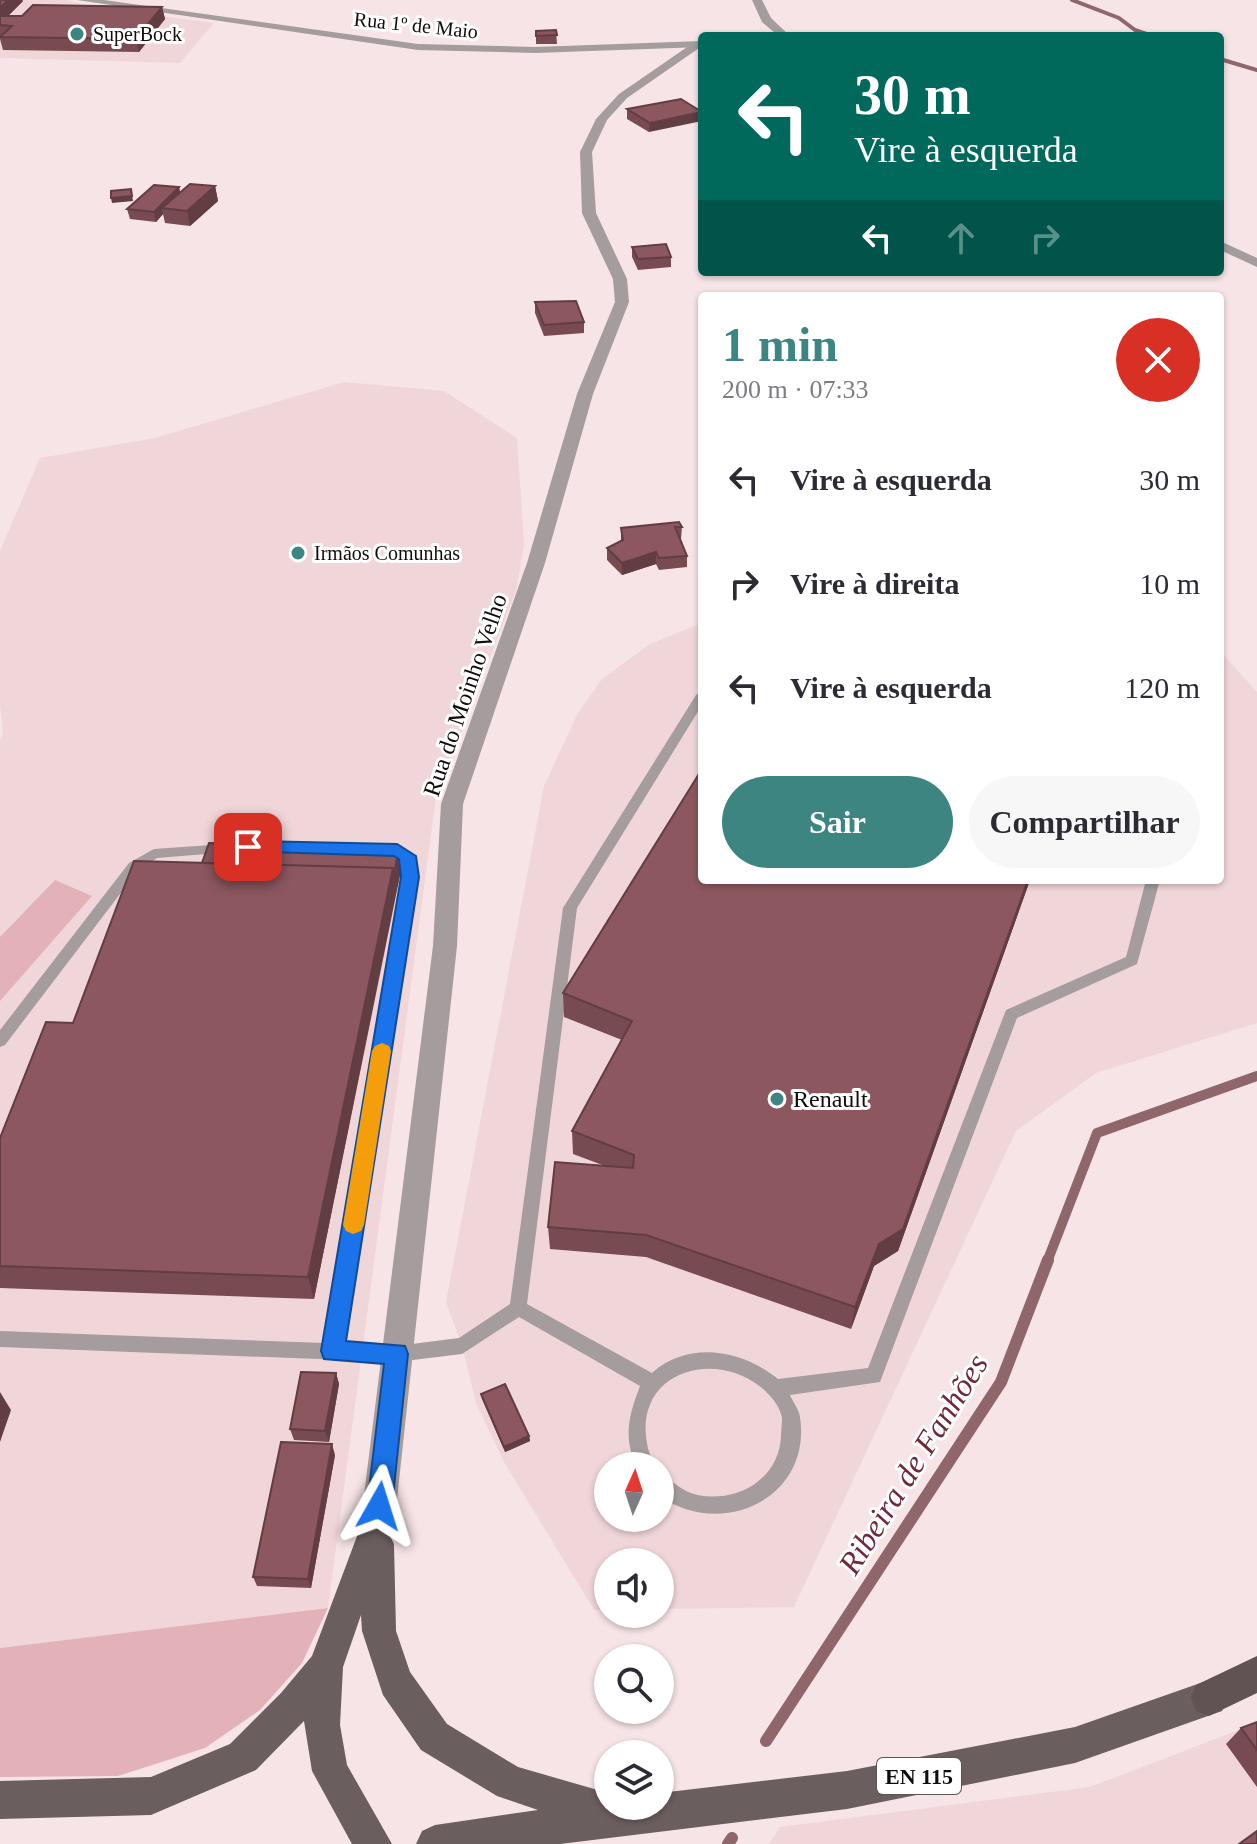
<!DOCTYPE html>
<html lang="pt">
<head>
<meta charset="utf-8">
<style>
  :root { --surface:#fff; --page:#f7f7f7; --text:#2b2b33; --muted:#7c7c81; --accent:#3d8581 }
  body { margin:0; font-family:Georgia,serif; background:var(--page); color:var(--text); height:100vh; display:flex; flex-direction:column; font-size:30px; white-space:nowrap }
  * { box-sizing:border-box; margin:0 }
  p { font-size:26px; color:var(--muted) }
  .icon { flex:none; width:44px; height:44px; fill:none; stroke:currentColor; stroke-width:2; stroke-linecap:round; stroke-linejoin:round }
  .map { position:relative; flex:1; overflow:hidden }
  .sheet { position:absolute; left:698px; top:292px; width:526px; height:592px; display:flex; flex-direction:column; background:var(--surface); border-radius:8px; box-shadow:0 2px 6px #0004 }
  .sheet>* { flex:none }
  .guide { position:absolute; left:698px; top:32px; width:526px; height:244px; border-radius:8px; box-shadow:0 2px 6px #0004; background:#00695c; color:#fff; overflow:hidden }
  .needle { width:52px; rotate:3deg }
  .controls { position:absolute; left:594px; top:1452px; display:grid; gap:16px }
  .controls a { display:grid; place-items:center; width:80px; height:80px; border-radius:50%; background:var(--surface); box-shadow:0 2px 6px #0004; font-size:40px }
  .pin { position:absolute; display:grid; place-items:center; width:68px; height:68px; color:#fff; margin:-34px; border-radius:16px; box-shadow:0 4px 12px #0006 }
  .me { position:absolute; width:88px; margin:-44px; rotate:6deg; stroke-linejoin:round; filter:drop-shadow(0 0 6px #0008) }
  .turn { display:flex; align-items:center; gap:28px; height:168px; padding:0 24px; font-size:36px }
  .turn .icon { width:104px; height:104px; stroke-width:2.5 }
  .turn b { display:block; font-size:56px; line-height:68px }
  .lanes { display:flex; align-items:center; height:76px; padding:0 24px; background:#0003; justify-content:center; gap:40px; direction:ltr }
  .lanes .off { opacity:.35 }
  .round { display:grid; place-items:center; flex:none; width:84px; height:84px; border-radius:42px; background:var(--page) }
  .overview { display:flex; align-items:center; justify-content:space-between; height:136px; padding:0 24px }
  h1 { font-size:48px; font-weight:800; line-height:60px; color:var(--accent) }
  .cta { display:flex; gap:16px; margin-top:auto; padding:16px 24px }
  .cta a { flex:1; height:92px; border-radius:48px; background:var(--accent); color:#fff; font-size:32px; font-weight:800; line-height:92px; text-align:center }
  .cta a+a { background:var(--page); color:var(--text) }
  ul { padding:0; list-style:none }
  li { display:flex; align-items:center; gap:24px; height:104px; padding:0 24px }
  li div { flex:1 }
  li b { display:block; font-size:30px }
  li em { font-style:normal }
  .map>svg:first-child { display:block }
</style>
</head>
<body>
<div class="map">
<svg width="1257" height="1844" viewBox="0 0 1257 1844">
  <rect width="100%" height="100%" fill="#f6e4e6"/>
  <!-- built -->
  <path fill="#f1d6d9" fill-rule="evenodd" d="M0,0H66L95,7L214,23L180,63L0,58Z
    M344,382L444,391L517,438L524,543L516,591L436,797L328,1608L0,1648V739L3,734L0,705V551L40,458L155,438Z
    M702,623V880H1220V651L1257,692V1023L1096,1073L1016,1131L794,1607L660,1609V1562H608V1610H594L504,1462L476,1403L462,1346L446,1302L544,786L578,713L602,679L650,644ZM608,1466H660V1518H608Z
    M1257,1723V1844H769L780,1827L1090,1787Z"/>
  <!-- green -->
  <path fill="#e2b2b8" d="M55,880L92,896L0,1001V937Z
    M328,1608L302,1663L260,1710L205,1748L118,1776L0,1777V1648Z"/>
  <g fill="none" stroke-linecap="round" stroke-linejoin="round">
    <!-- stream-far2 -->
    <path stroke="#8f666a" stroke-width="4" d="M1072,0L1119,18L1135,30L1152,36
      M1220,59L1257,70"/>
    <!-- stream-far1 -->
    <path stroke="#8f666a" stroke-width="10" d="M1047,1262L1097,1133L1257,1076"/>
    <!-- stream -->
    <path stroke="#8f666a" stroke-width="12" d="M766,1741L1001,1382L1048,1260
      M728,1844L732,1838"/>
    <!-- service -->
    <path fill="#a49c9d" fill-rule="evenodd" d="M702,691V705L577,908L527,1304L652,1373C689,1340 742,1350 778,1379L868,1368L1006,1010L1126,957L1146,880H1160L1137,964L1017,1018L880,1382L790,1395C793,1402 799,1410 800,1417C812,1498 722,1540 660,1496V1475C670,1479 677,1486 686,1491C707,1501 738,1497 756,1483C771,1472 780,1456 781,1437C781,1431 782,1424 782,1418C780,1406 771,1396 762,1388C714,1348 634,1372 647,1443C648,1452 652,1458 655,1466H636C623,1436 629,1415 640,1386L519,1317L462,1354L396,1362L0,1347V1331L325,1343L403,877L401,858L394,854L377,852L375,849C385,839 401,846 412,853L417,877L343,1344L396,1346L459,1338L510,1304L563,908L696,695Z
      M226,844L233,849L231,852L157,858L139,869L5,1045L0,1047V1030L129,863L154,849Z"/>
    <!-- minor -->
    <path fill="#a49c9d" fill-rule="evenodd" d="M693,43L702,46L627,98L607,120L592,152L596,213L627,279L629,302L593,394L545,563L463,804L457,946L394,1527L389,1539L377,1543L365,1539L360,1527L433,946L441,804L527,563L577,394L615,302L613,279L582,213L580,152L596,119L619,94Z"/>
    <!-- tertiary -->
    <path fill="#a49c9d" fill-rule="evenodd" d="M77,0H104L418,44L535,47L702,41V47L535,53L418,50Z
      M752,0H762L771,18L790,36H739L744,33H775L762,22Z
      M1220,241L1257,258V267L1220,250Z"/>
    <!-- primary -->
    <path fill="#6b5e5f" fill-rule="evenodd" d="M377,1511L389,1515L394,1527L390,1536L394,1544L396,1631L410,1672L447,1724L518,1767L608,1793V1806H660V1793L847,1771L1075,1727L1209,1680L1222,1685L1227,1698L1222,1711L1075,1763L847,1809L560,1844H416L422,1831L435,1825L538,1810L497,1796L421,1750L383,1695L362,1631L361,1615L343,1667L340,1725L347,1765L392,1844H352L312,1771L304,1721L256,1770L151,1815L0,1819V1781L151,1777L230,1744L281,1693L312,1656L365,1515Z"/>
    <!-- trunk -->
    <path fill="#615354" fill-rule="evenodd" d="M1257,1656V1693L1209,1716L1196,1711L1191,1698L1196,1685Z"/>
  </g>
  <!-- wall -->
  <path fill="#784b52" d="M0,0H22L23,1L8,16H22L162,7L165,19L139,52L3,50L0,39Z
    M556,30L557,44H536V31Z
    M681,99L649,132L627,119V109Z
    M215,186L218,201L190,226L165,223L163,214L156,222L130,219L127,209L179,187L180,193Z
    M632,247L671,257V267L638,270L632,257Z
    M535,302L584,322V333L544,336L535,313Z
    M682,527L681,539H680L687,556V567L659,570L656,564L622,575L607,560V548L621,541V528Z
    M402,866L314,1299L0,1288V1138L73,1023Z
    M702,880H1030L898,1251L874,1266L851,1329L646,1257L550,1249L548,1227L605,1166L573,1154L572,1131L622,1040L564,1017L563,993Z
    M336,1373L339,1384L329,1442L294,1440L290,1429Z
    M481,1394L529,1436L530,1441L505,1452L482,1399Z
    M335,1455L311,1588L257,1586L253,1577Z
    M1257,1722V1787L1226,1744L1241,1728Z"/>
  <!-- shaded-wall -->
  <path fill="#623d42" d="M8,0H22L23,1L0,24V8Z
    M162,7L165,19L139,52L136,39Z
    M702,112V121L649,132L650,123Z
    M215,186L218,201L190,226L187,211Z
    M179,187L181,197L162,208L163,214L156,222L154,212Z
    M131,189L133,201L112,203L111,198Z
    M656,552V564L622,575V563Z
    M399,848L402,866L396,892L394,874Z
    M393,868L396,892L314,1299L308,1277Z
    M1028,880H1030L898,1251L874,1266L851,1329L855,1307L879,1244Z
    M336,1373L339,1384L329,1442L325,1431Z
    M0,1392L11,1410L0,1442Z
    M529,1436L530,1441L505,1452L504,1447Z
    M332,1444L335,1455L311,1588L308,1579Z"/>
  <!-- building -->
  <path fill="#8c575f" stroke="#623d42" stroke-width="2" d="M0,0H8L0,8Z
    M33,5L162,7L136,39L0,37L12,26L0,25V16H22Z
    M556,30L557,35L536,36V31Z
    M681,99L702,112L650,123L627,109Z
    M190,184L215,186L187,211L162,208Z
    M154,185L179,187L154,212L127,209Z
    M131,189L132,196L111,198V191Z
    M666,244L671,257L638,259L632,247Z
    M576,301L584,322L544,325L535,302Z
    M679,522L682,527H675L687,556L659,558L656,552L622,563L607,548L623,540L621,528Z
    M702,769V880H1028L903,1229L879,1244L855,1307L646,1235L548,1227L555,1162L633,1168L634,1155L572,1131L632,1021L563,993Z
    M209,843L399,848L394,874L393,868L202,863Z
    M134,861L393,868L308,1277L0,1266V1138L46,1022L73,1023Z
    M301,1372L336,1373L325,1431L290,1429Z
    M505,1384L529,1436L504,1447L481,1394Z
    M281,1442L332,1444L308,1579L253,1577Z
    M1257,1722V1750L1241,1728Z
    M1257,1831V1844H1239Z"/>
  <!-- route -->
  <path fill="#1a73e8" stroke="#114b97" stroke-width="2" d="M248,841L397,844L416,856L419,877L346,1341L405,1346L408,1354L392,1506L388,1515L379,1519L371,1515L367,1506L384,1364L324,1359L321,1351L401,877L399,859L394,856L242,851L240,847Z"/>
  <!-- slow -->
  <path fill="#f59e0b" d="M382,1043L389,1046L391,1051L364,1225L361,1231L353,1234L346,1231L343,1225L372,1051L375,1046Z"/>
  <!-- markers -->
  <g fill="#3d8581" stroke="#fff" stroke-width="3">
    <circle cx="77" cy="34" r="8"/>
    <circle cx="298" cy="553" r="8"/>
    <circle cx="777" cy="1099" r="8"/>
  </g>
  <g text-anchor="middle" stroke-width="6" stroke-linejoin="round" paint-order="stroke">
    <!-- far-street labels -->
    <g font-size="20" fill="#120c0c" stroke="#fff">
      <text transform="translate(416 25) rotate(6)" y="7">Rua 1º de Maio</text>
    </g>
    <!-- far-poi labels -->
    <g font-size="20" fill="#120c0c" stroke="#fff" text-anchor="start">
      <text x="93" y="41">SuperBock</text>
      <text x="314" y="560">Irmãos Comunhas</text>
    </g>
    <!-- shield labels -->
    <rect fill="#fff" stroke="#595555" stroke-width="2" x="877" y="1758" width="84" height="36" rx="6"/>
    <g font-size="22" font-weight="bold" fill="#120c0c">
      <text x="919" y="1784">EN 115</text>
    </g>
    <!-- street labels -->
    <g font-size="24" fill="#120c0c" stroke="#fff">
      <text transform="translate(465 695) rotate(-71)" y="8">Rua do Moinho Velho</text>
    </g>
    <!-- poi labels -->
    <g font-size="24" fill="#120c0c" stroke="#fff" text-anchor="start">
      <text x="793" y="1107">Renault</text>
    </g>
    <!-- near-water labels -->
    <g font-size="32" font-style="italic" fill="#702937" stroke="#fff">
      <text transform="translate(913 1464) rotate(-58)" y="11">Ribeira de Fanhões</text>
    </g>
  </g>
</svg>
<div class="controls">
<a><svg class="needle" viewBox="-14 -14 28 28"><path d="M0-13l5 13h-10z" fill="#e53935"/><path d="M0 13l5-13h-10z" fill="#7c7c81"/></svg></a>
<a><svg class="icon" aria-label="sound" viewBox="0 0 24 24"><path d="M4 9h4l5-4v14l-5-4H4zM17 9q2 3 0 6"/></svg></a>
<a><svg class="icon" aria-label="search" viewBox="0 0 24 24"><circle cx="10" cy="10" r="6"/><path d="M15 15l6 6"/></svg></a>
<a><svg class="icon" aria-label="layers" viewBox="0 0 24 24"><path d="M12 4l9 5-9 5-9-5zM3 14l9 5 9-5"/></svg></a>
</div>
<div class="pin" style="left:248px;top:847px;background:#d93025"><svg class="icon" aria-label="arrive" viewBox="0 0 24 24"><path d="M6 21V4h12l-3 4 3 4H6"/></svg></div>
<svg class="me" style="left:379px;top:1506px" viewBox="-20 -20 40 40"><path d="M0-17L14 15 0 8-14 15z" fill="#1a73e8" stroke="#fff" stroke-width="4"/></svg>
<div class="guide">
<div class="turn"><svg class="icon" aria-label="left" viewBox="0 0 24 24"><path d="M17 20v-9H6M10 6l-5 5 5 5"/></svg><div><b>30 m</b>Vire à esquerda</div></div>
<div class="lanes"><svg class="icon" aria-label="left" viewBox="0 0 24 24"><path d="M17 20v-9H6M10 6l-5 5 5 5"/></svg><svg class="icon off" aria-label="ahead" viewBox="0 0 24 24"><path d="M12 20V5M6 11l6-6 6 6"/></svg><svg class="icon off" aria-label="right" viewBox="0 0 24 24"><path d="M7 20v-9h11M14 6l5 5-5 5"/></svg></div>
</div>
<section class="sheet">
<div class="overview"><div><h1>1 min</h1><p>200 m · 07:33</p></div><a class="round" style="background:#d93025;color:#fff"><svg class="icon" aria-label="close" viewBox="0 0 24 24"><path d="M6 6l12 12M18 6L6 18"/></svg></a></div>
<ul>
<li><svg class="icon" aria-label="left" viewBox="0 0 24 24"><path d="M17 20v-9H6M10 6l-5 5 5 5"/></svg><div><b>Vire à esquerda</b></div><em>30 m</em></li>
<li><svg class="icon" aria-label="right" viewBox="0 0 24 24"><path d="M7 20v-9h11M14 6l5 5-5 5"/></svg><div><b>Vire à direita</b></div><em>10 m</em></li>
<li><svg class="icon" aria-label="left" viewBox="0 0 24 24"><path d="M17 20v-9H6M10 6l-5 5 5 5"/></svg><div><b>Vire à esquerda</b></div><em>120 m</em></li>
</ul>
<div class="cta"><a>Sair</a><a>Compartilhar</a></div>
</section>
</div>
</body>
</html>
